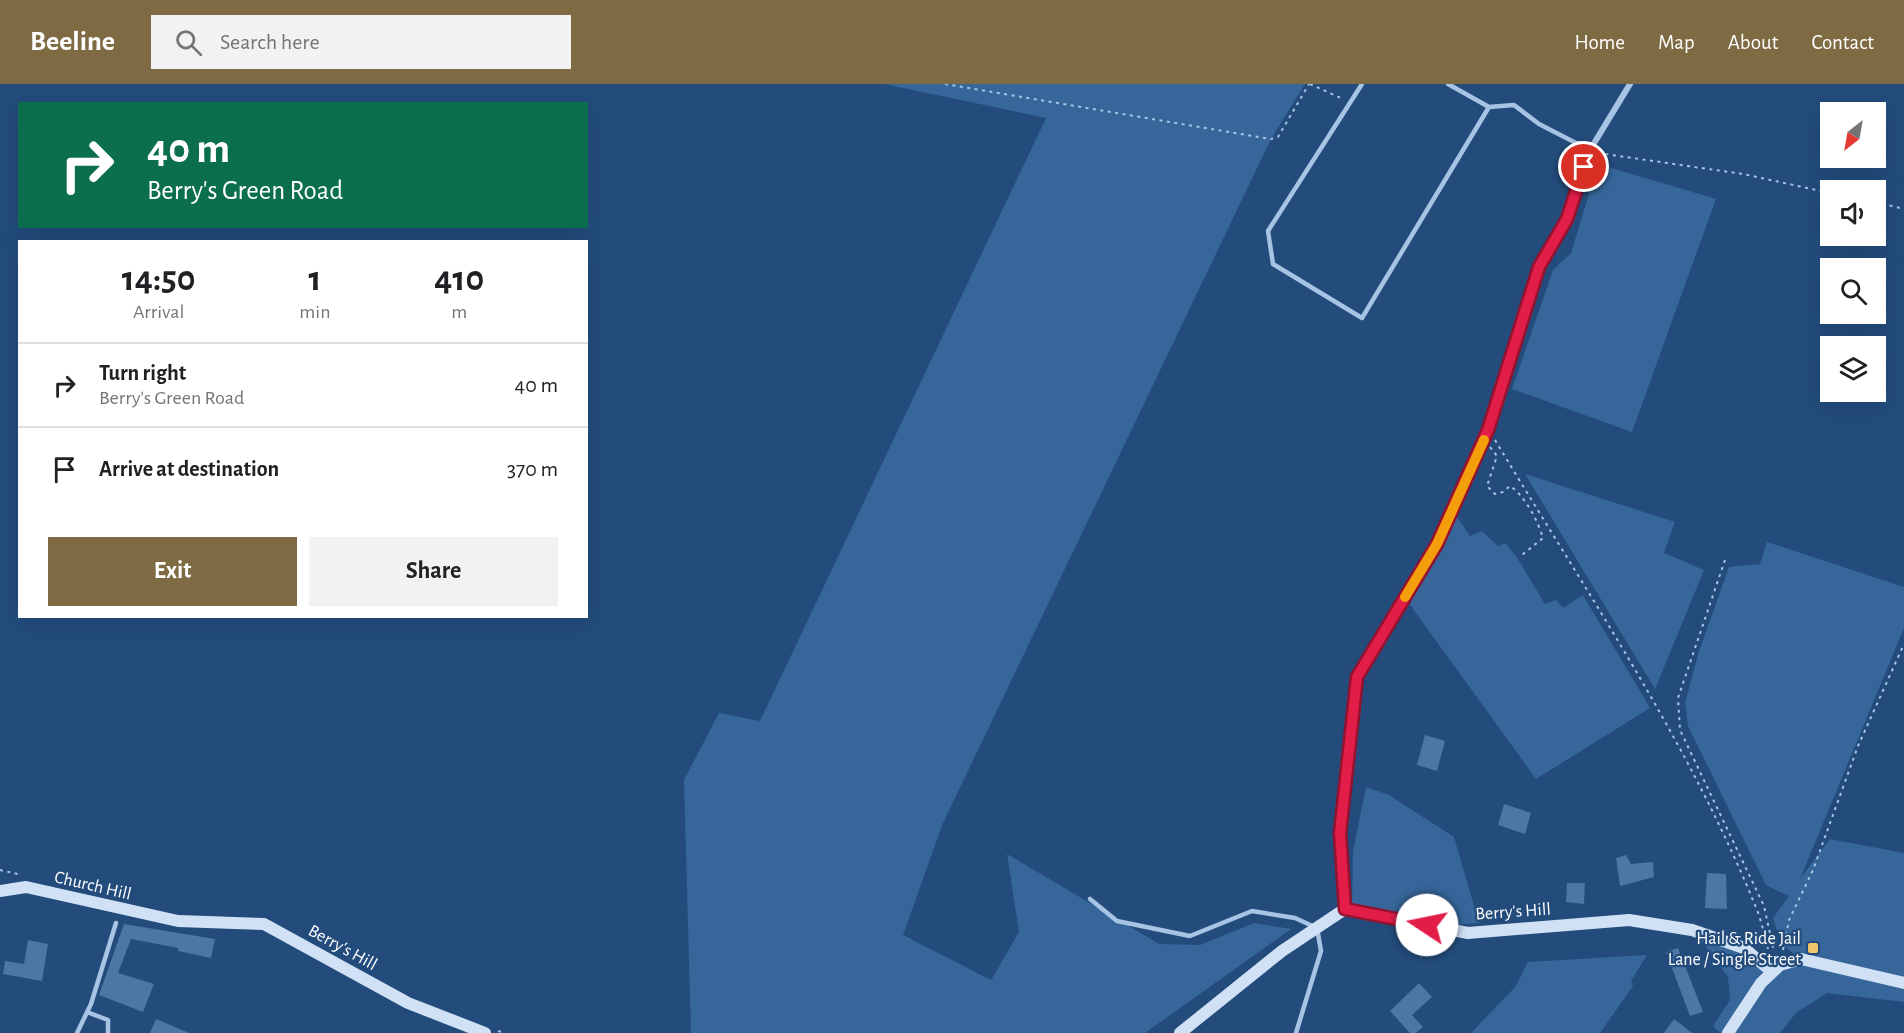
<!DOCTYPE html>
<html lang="en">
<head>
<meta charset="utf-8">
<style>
  :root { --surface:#fff; --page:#f2f2f2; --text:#202124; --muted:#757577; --line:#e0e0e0; --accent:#7e6b44 }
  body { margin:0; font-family:"Alegreya Sans",sans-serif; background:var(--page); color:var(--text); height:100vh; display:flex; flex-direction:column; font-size:22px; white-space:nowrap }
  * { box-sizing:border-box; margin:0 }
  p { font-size:20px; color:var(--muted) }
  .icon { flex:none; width:33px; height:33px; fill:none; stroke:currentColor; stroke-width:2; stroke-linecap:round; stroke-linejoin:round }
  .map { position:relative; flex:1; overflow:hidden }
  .side { position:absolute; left:18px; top:156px; width:570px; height:378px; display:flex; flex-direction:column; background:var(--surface); border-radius:0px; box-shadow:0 6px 24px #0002 }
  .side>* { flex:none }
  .top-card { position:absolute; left:18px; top:18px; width:570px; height:126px; border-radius:0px; box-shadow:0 6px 24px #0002; background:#0b6e4f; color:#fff; overflow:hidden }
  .needle { width:39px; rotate:211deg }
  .buttons { position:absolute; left:1820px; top:18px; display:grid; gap:12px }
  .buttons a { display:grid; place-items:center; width:66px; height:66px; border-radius:0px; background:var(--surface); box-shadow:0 6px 24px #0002; font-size:30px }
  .pin { position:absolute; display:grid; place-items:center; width:51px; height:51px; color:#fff; margin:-26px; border:3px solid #fff; border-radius:50%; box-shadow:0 2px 6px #0007 }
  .me { position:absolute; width:66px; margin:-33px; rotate:281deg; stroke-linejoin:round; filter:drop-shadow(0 0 4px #0008) }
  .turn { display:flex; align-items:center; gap:21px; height:126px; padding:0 30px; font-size:27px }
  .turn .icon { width:78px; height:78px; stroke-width:2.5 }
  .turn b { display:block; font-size:42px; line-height:51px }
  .eta { display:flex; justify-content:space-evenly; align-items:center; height:102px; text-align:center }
  .eta b { font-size:36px; font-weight:600; line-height:42px }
  .cta { display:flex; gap:12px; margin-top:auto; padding:12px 30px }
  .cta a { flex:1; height:69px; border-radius:0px; background:var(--accent); color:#fff; font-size:24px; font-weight:600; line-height:69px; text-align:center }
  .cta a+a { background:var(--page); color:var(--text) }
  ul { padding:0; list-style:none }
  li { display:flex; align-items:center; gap:18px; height:84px; padding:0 30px; border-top:2px solid var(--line) }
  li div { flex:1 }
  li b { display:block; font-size:22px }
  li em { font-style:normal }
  header { display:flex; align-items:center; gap:36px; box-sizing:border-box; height:84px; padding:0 30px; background:var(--accent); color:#fff }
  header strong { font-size:28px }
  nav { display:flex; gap:33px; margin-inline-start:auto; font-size:21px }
  .search { width:420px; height:54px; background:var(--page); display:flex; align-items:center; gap:15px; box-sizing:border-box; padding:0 21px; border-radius:0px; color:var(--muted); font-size:22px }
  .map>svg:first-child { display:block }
</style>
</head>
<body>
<header>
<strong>Beeline</strong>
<div class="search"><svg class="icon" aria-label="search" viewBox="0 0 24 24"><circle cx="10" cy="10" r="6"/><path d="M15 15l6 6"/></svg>Search here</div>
<nav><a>Home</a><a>Map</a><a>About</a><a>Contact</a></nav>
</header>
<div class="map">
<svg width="1904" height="949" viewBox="0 0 1904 949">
  <rect width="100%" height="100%" fill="#234c7c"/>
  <!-- green -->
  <path fill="#36669a" d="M884,0H1305L1271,55L943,739L903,851L991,896L1019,848L1007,770L1159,860L1200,861L1254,839L1291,845L1145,949H691L684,696L719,629L760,637L1046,34Z
    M1605,82L1716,115L1632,348L1512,305L1553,186L1571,169L1592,100Z
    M1525,390L1675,438L1664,469L1704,486L1655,605Z
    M1455,430L1470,452L1482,447L1498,462L1505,459L1516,472L1545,520L1556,516L1563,524L1583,511L1650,624L1536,695L1408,518L1440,469Z
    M1767,458L1904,503V544L1800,795L1830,755L1904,769V918L1827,909L1796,929L1780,949H1720L1713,942L1730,916L1728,893L1700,855L1797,879L1801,875L1781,860L1773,834L1789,812L1766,801L1688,642L1685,619L1699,567L1729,483L1760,480Z
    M1366,703L1389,711L1454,753L1479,839L1451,841L1352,822L1353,767Z
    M1647,871L1631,897L1633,902L1600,949H1471L1516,902L1528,878Z"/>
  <!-- building -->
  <path fill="#4b76a5" d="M1425,651L1445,657L1437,687L1417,681Z
    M1504,720L1531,729L1525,750L1498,741Z
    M1626,771L1631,780L1653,778L1654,793L1620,802L1616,774Z
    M1707,789L1726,790L1727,825L1705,824Z
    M1567,799H1585L1584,820L1566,818Z
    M124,840L215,855L211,874L178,867V864L131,855L118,889L154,900L143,928L99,911Z
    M28,856L48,860L42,897L3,890L5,877L24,880Z
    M1678,864L1703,928L1690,932L1666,868Z
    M1419,899L1432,913L1412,931L1423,943L1416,949H1410L1390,927Z
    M156,935L189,949H150Z
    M1674,935L1692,949H1664Z"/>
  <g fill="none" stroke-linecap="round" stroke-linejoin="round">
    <!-- path -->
    <path stroke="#a7c4e5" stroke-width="2" stroke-dasharray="3 4.5" stroke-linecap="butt" d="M945,0L1271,55L1278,53L1309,0
      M1310,0L1343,15
      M1598,69L1743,90L1830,109
      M1875,118L1904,125
      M1495,356C1587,509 1690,660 1757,826C1762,838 1764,852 1768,865
      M1490,363L1497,372L1487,402L1495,410L1503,408L1510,402C1525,412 1538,437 1543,454L1522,471
      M1725,476L1678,614L1680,646L1764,822L1774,868
      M0,786L18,790
      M1783,866L1789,836L1813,786L1858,662L1904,560
      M498,947L505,949"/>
    <!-- lane -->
    <path stroke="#a7c4e5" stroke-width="4.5" d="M1362,0L1268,147L1273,180L1362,234L1489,23
      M1448,0L1489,23L1514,21L1539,40L1576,59L1593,61
      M1090,815L1117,837L1190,852L1252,827L1295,834L1317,844L1321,867L1296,949
      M87,928L108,936V949
      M77,949L91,920L116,839"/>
    <!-- street -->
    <path stroke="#a7c4e5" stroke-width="6" d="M1345,825L1340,749L1357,593L1437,460L1488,346L1539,183L1567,135L1590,66L1630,0"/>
    <!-- secondary -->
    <path stroke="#d0e1f5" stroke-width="12" d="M0,807L26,803L178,837L264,840L408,919L485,949
      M1180,949L1282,867L1345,825L1468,849L1629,836L1692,846L1744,864L1771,887
      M1728,949L1761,899L1780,881L1801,875L1904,899"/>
  </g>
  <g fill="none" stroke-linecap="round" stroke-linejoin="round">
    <defs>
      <path id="route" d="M1427,841L1345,825L1340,749L1357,593L1437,460L1488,346L1539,183L1567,135L1584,83"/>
    </defs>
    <!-- route casing -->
    <use href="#route" stroke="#92132f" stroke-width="15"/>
    <!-- route -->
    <use href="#route" stroke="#e11d48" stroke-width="10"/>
    <!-- slow -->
    <path stroke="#f59e0b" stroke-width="10" d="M1405,513L1437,460L1484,356"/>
  </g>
  <!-- markers -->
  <rect fill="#f0c66a" stroke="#234c7c" stroke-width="2" x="1807" y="858" width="12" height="12" rx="3"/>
  <g text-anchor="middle" stroke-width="4.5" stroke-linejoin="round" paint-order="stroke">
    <!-- street labels -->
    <g font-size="18" fill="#fff" stroke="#234c7c">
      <text transform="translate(93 801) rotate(13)" y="6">Church Hill</text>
      <text transform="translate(1513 827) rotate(-4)" y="6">Berry's Hill</text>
      <text transform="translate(343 863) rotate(29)" y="6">Berry's Hill</text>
    </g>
    <!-- poi labels -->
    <g font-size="18" fill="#fff" stroke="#234c7c" text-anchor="end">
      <text x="1801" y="860">Hail &amp; Ride Jail<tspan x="1801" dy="21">Lane / Single Street</tspan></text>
    </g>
  </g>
</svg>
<div class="buttons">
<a><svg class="needle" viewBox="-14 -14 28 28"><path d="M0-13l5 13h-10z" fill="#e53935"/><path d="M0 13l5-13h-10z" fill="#757577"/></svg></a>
<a><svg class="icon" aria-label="sound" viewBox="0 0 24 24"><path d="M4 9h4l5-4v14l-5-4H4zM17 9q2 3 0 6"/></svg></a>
<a><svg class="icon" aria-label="search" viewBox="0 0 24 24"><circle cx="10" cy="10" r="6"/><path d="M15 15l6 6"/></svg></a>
<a><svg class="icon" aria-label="layers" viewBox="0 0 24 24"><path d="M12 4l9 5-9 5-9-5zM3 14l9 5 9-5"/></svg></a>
</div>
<div class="pin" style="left:1584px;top:83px;background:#d93025"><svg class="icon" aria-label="arrive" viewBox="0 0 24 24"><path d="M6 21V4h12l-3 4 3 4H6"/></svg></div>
<svg class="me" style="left:1427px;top:841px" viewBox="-20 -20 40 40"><circle r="19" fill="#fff"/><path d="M0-13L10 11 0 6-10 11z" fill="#e11d48"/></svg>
<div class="top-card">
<div class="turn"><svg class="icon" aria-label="right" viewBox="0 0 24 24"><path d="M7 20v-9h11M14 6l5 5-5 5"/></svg><div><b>40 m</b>Berry's Green Road</div></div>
</div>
<section class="side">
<div class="eta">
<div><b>14:50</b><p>Arrival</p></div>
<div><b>1</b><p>min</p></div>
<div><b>410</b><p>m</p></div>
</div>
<ul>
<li><svg class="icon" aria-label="right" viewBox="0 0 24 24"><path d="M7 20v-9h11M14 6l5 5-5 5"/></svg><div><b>Turn right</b><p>Berry's Green Road</p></div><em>40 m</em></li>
<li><svg class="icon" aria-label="arrive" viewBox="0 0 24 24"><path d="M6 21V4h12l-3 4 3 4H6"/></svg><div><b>Arrive at destination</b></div><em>370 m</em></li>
</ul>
<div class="cta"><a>Exit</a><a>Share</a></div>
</section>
</div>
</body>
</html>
